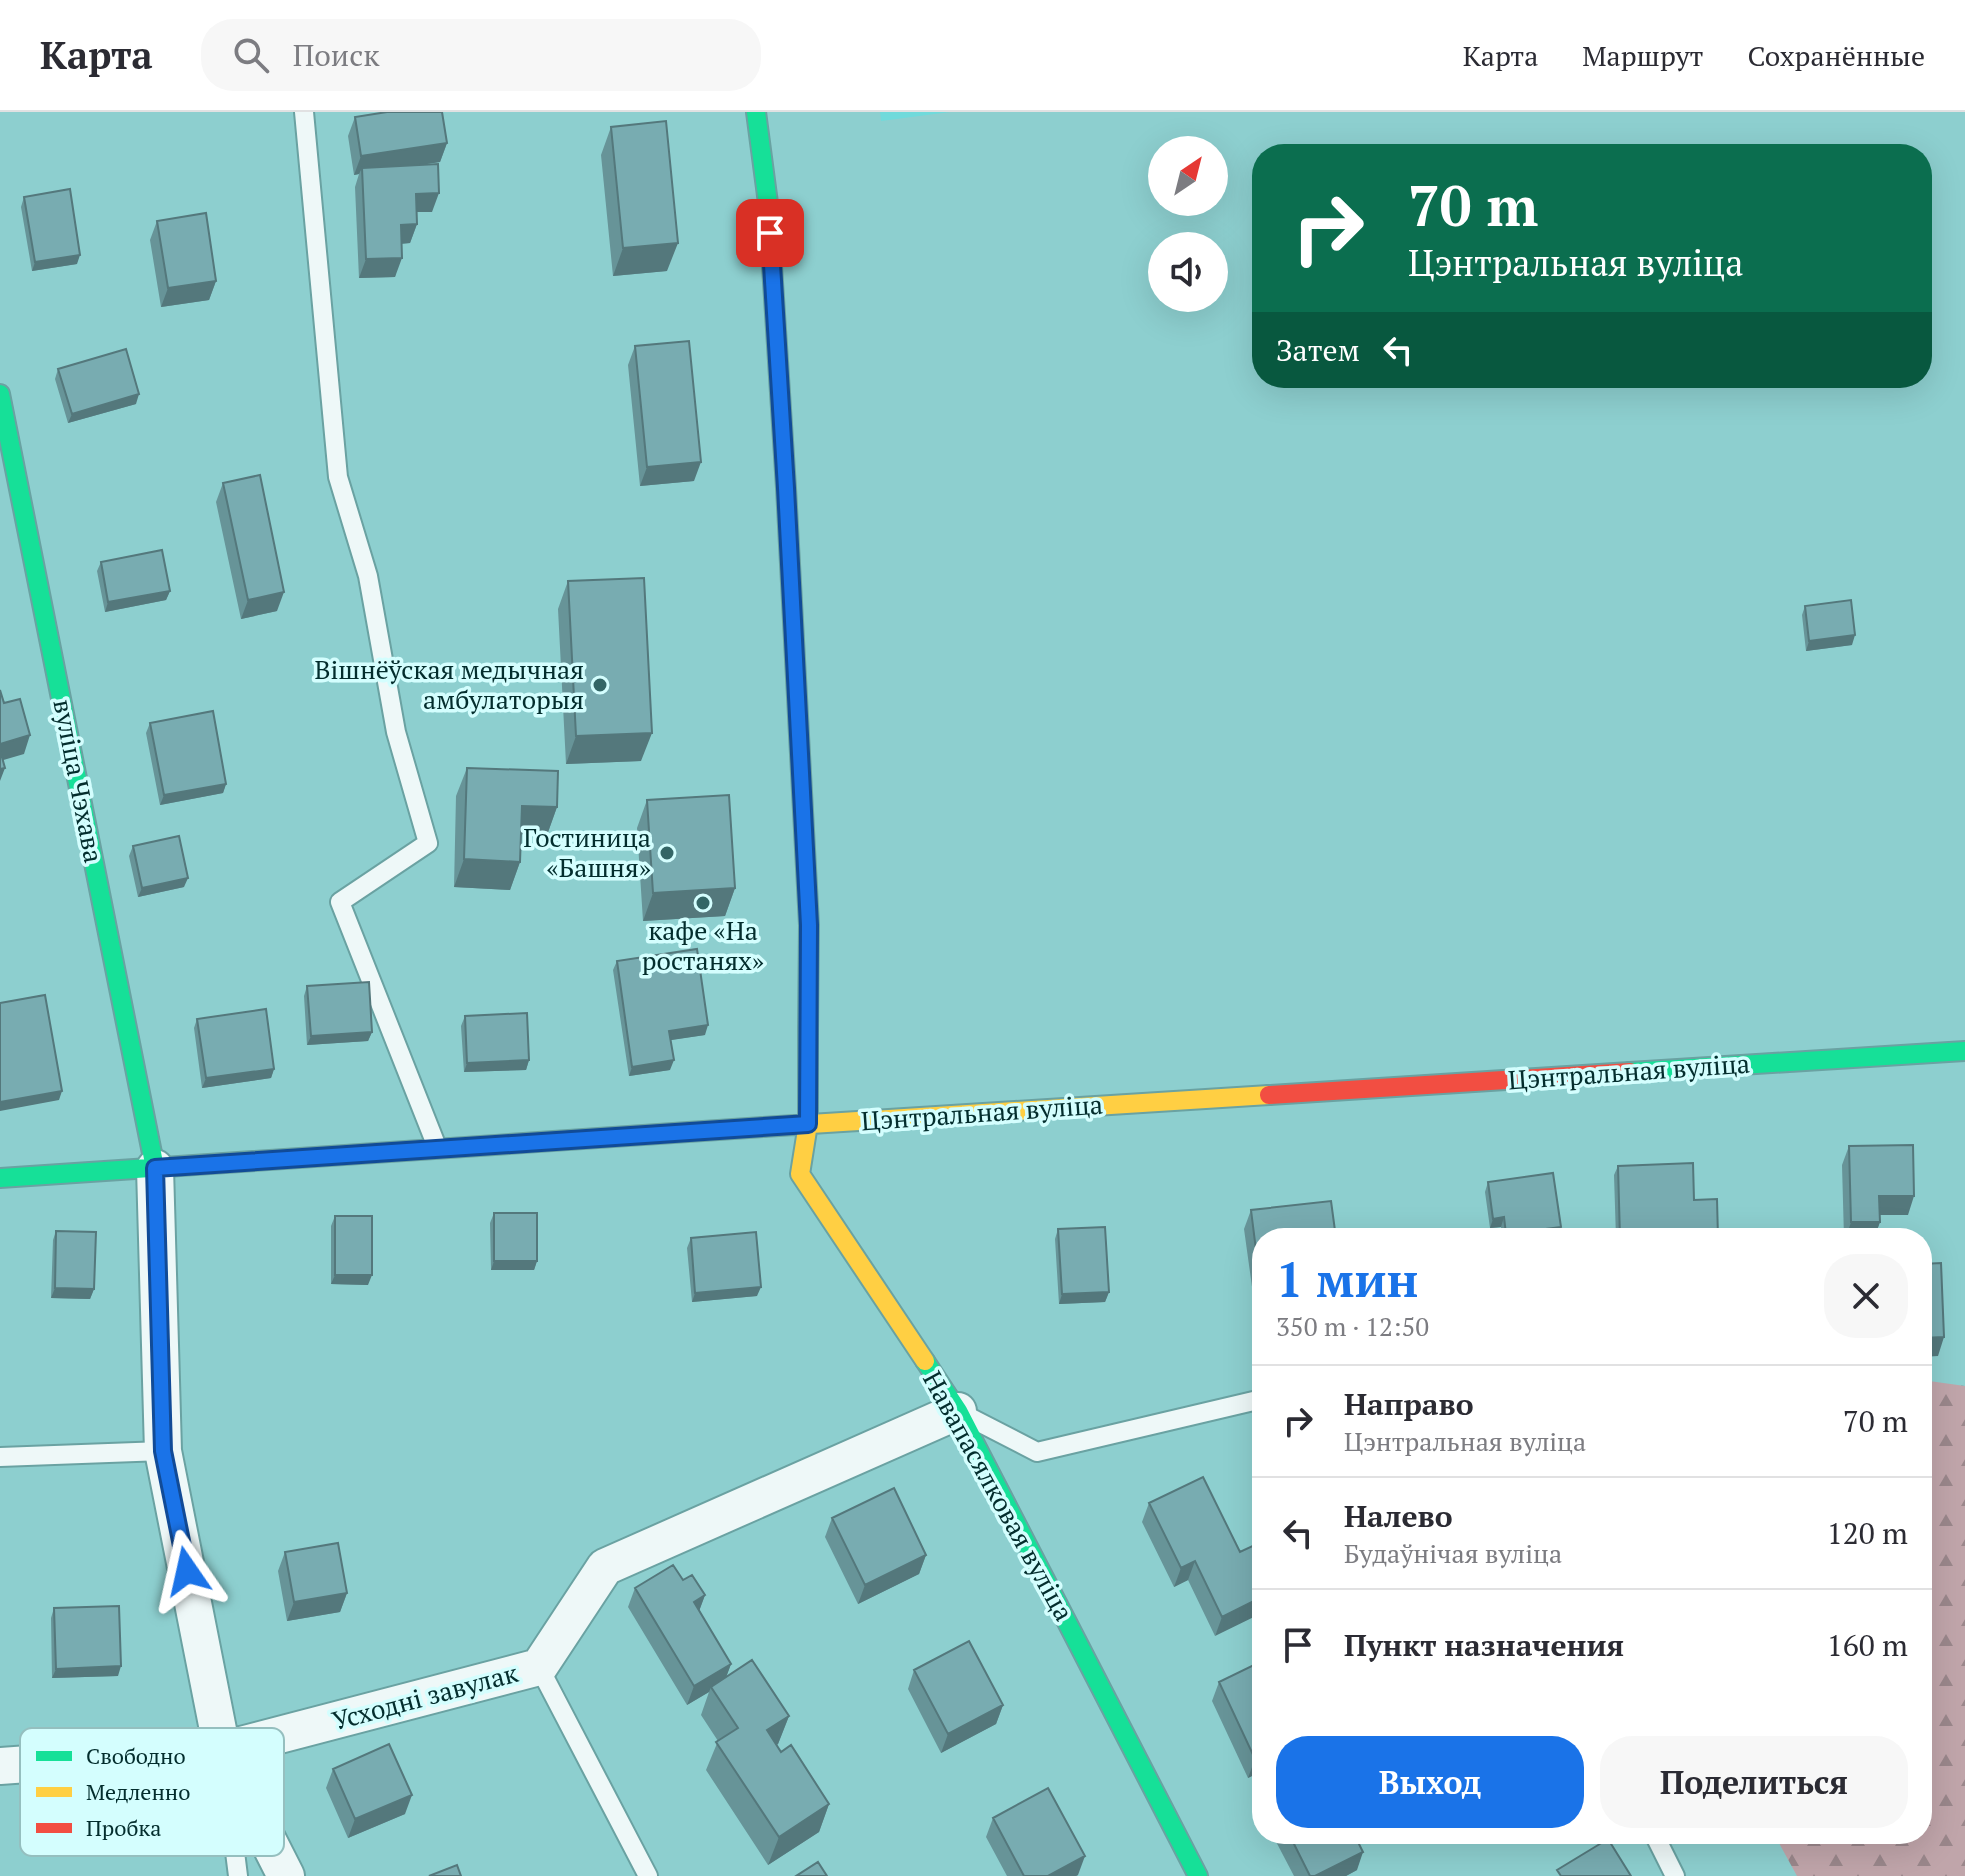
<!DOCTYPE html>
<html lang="ru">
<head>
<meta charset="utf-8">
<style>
  :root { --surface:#fff; --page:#f7f7f7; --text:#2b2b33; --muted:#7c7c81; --line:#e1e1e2; --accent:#1a73e8 }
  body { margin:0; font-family:"PT Serif",serif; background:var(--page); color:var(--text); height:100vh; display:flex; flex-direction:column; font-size:30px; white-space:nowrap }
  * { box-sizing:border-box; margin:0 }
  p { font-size:26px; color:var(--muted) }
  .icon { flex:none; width:44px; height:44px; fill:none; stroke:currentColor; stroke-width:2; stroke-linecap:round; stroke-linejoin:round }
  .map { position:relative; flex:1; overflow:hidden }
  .sheet { position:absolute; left:1252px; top:1116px; width:680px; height:616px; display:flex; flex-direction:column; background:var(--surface); border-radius:32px; box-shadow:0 8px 32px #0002 }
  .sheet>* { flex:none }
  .guide { position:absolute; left:1252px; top:32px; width:680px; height:244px; border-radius:32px; box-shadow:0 8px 32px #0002; background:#0b6e4f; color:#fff; overflow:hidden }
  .needle { width:52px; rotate:35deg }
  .controls { position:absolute; left:1148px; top:24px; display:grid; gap:16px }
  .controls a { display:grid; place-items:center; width:80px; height:80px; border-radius:50%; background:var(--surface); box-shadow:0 8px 32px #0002; font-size:40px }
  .pin { position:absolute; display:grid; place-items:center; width:68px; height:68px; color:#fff; margin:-34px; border-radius:16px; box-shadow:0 4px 12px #0006 }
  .me { position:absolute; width:88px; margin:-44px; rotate:349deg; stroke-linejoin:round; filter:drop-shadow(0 0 6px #0008) }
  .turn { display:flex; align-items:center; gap:28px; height:168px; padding:0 24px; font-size:36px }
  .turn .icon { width:104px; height:104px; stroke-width:2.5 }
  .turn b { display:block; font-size:56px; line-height:68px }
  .then { display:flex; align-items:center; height:76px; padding:0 24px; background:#0003; gap:16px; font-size:30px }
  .round { display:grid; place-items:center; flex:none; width:84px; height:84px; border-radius:32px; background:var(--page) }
  .summary { display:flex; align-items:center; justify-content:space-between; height:136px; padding:0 24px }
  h1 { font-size:48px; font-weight:800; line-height:60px; color:var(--accent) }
  .cta { display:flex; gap:16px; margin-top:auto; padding:16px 24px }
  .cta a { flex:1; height:92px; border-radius:32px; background:var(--accent); color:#fff; font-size:32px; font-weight:800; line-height:92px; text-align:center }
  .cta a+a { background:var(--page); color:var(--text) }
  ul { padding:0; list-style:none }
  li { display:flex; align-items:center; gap:24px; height:112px; padding:0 24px; border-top:2px solid var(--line) }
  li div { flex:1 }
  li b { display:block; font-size:30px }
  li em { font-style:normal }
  header { display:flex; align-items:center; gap:48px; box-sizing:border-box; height:112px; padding:0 40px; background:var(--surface); border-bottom:2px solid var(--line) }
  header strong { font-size:38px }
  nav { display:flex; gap:44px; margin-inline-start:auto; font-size:28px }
  .search { width:560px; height:72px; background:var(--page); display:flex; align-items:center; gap:20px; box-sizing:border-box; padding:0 28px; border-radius:32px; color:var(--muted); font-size:30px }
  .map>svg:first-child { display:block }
</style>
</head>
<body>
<header>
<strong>Карта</strong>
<div class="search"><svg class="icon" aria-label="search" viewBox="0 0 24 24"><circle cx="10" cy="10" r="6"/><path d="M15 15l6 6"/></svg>Поиск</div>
<nav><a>Карта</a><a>Маршрут</a><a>Сохранённые</a></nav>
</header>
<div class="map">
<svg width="1965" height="1764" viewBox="0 0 1965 1764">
  <defs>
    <pattern id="forest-firs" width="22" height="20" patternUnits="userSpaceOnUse" patternTransform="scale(2)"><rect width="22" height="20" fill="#c0a5aa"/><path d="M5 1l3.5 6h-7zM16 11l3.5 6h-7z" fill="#9a878b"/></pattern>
  </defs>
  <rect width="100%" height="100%" fill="#8dcfcf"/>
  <!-- built -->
  <path fill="#70dadb" d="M880,0H950L881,9Z"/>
  <!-- forest -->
  <path fill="url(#forest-firs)" d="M1922,1268L1965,1274V1764H1797L1774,1722H1922Z"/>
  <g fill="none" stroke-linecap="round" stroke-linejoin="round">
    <defs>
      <path id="lane" d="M304,0L338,365L368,464L396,620L428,731L340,790L437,1035
        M971,1306L1037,1340L1262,1287
        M0,1345L163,1339
        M539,1555L648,1764
        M226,1668L238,1764
        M1654,1722L1675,1764"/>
      <path id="street" d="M155,1056L163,1339L222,1638L286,1764
        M0,1654L222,1638L539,1555L605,1455L958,1299"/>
      <path id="fast" d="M756,0L768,91L786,376L809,813L808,918
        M0,282L155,1056
        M1630,960L1965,939
        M0,1066L763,1015
        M925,1249L958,1299L1198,1764"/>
      <path id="slow" d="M808,918V1012L800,1062L925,1249
        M763,1015L1269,983"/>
      <path id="jam" d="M1269,983L1630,960"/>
    </defs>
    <!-- lane casing -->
    <use href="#lane" stroke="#6aa2a2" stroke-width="22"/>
    <!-- street casing -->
    <use href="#street" stroke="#6aa2a2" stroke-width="40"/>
    <!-- fast casing -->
    <use href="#fast" stroke="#6aa2a2" stroke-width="22"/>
    <!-- slow casing -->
    <use href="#slow" stroke="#6aa2a2" stroke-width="22"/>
    <!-- jam casing -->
    <use href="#jam" stroke="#6aa2a2" stroke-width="22"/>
    <!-- lane -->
    <use href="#lane" stroke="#eef8f8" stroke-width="18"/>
    <!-- street -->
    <use href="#street" stroke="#eef8f8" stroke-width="36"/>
    <!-- fast -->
    <use href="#fast" stroke="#16e098" stroke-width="18"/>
    <!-- slow -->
    <use href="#slow" stroke="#ffcf43" stroke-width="18"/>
    <!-- jam -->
    <use href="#jam" stroke="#f24e42" stroke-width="18"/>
  </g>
  <!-- wall -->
  <path fill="#679498" d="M355,5L447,31L440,50L416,53L432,100H417V112L410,131L402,132L395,165L359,166L355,75L359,62L354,63L348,24Z
    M611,15L667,159L613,164L601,43Z
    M24,85L77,152L32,159L21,95Z
    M157,109L216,169L209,188L161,195L150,128Z
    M635,234L694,369L640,374L628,253Z
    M58,257L136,292L68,311L55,267Z
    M223,371L277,499L241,507L216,390Z
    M101,450L170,479L166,488L105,500L97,459Z
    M568,469L641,649L566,652L558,497Z
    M1805,494L1852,533L1806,539L1802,503Z
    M150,611L226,672L223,681L160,693L146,621Z
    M467,656L557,695L547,723L521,722L520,750L510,778L454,775L456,684Z
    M647,688L735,776L725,804L643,809L637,716Z
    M133,734L184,775L138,785L129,744Z
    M617,849L705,923L670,928V958L629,964L613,858Z
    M307,874L372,920L368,929L307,933L304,884Z
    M465,904L529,948L526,958L464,960L461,914Z
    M197,907L274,957L271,966L202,976L194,916Z
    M1849,1034L1908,1103H1880V1110L1874,1126H1844L1842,1053Z
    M1618,1054L1694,1088L1718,1126H1616L1614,1063Z
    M1488,1070L1561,1115L1558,1124L1543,1126H1502L1501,1115L1490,1116L1485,1080Z
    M1251,1098L1336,1126L1262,1188L1254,1189L1244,1117Z
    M494,1101L537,1149L534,1158H491L490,1111Z
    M335,1104L368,1173L331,1172V1114Z
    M1058,1117L1109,1180L1105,1190L1059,1192L1055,1127Z
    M56,1119L94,1177L90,1187L51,1186L53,1128Z
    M691,1126L757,1184L692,1190L687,1136Z
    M1149,1391L1240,1440L1259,1431L1215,1524L1188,1468L1174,1475L1142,1410Z
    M832,1406L926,1443L919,1462L858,1492L825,1425Z
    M285,1440L347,1481L340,1500L287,1509L278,1459Z
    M683,1468L705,1483L699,1499L731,1552L726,1565L789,1604L778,1632L776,1633L781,1640L829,1692L819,1720L768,1753L706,1658L718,1629L701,1603L709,1580L687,1593L628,1495L635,1476Z
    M54,1496L118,1564L52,1566L51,1506Z
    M1262,1549V1659L1248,1666L1212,1589L1219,1570Z
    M914,1558L1003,1593L996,1612L941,1641L908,1577Z
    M333,1657L405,1702L348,1726L326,1676Z
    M993,1706L1078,1763L1076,1764H1007L986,1725Z
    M1272,1722H1354L1357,1758L1346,1764H1294Z"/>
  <!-- shaded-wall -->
  <path fill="#54787c" d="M447,31L440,50L362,62V56L359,62L354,63L361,44Z
    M439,81L432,100H409L416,82Z
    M417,112L410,131L394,132L401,113Z
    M678,131L667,159L613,164L623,136Z
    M80,143L77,152L32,159L35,150Z
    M402,146L395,165L359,166L366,147Z
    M216,169L209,188L161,195L168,176Z
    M139,282L136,292L68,311L72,302Z
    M701,350L694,369L640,374L647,355Z
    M170,479L166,488L105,500L108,490Z
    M284,480L277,499L241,507L248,488Z
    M1855,523L1852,533L1806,539L1809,529Z
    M652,621L641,649L566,652L576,624Z
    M30,623L24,642L0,649V632Z
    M5,656L0,669V657Z
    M226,672L223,681L160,693L164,683Z
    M522,694L557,695L547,723L512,722Z
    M464,747L520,750L510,778L454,775Z
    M188,766L184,775L138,785L142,776Z
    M735,776L725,804L643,809L653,781Z
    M708,913L705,923L665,929L669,919Z
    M372,920L368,929L307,933L311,924Z
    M529,948L526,958L464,960L467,951Z
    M674,948L670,958L629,964L632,955Z
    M274,957L271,966L202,976L206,966Z
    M62,979L59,988L0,999V990Z
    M1879,1084H1914L1908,1103H1873Z
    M1504,1105L1501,1115L1490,1116L1493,1107Z
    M1851,1110H1880L1874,1126H1846Z
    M1561,1115L1558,1124L1543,1126H1505L1506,1122Z
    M494,1149H537L534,1158H491Z
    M335,1163H372L368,1173L331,1172Z
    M1260,1170H1262V1188L1254,1189Z
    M761,1175L757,1184L692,1190L695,1181Z
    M55,1176L94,1177L90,1187L51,1186Z
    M1109,1180L1105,1190L1059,1192L1062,1182Z
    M1944,1225L1938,1244L1922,1245V1226Z
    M926,1443L919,1462L858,1492L865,1473Z
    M1195,1449L1188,1468L1174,1475L1181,1456Z
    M347,1481L340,1500L287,1509L294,1490Z
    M705,1483L698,1502L694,1490Z
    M1262,1485V1501L1215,1524L1222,1505Z
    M731,1552L724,1571L711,1575L709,1580L687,1593L694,1574Z
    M121,1554L118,1564L52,1566L56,1557Z
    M1003,1593L996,1612L941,1641L948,1622Z
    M789,1604L778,1632L756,1646L767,1618Z
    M1262,1644V1659L1248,1666L1255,1647Z
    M412,1683L405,1702L348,1726L355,1707Z
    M829,1692L819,1720L768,1753L779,1725Z
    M1363,1740L1357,1758L1346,1764H1315Z
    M1085,1744L1078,1763L1076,1764H1048Z"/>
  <!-- building -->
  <path fill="#78acb1" stroke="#54787c" stroke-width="2" d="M387,0H442L447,31L361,44L355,5Z
    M666,9L678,131L623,136L611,15Z
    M438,52L439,81L416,82L417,112L401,113L402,146L366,147L362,56Z
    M70,77L80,143L35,150L24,85Z
    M206,101L216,169L168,176L157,109Z
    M689,229L701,350L647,355L635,234Z
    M126,237L139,282L72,302L58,257Z
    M260,363L284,480L248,488L223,371Z
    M162,438L170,479L108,490L101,450Z
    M644,466L652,621L576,624L568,469Z
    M1851,488L1855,523L1809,529L1805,494Z
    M0,578L4,591L20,587L30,623L0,632Z
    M213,599L226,672L164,683L150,611Z
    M0,638L5,656L0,657Z
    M467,656L558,659L557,695L522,694L520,750L464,747Z
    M729,683L735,776L653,781L647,688Z
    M179,724L188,766L142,776L133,734Z
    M697,837L708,913L669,919L674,948L632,955L617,849Z
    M369,870L372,920L311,924L307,874Z
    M45,883L62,979L0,990V891Z
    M266,897L274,957L206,966L197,907Z
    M527,901L529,948L467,951L465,904Z
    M1913,1033L1914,1084H1879L1880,1110H1851L1849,1034Z
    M1693,1051L1694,1088L1717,1087L1718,1126H1620L1618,1054Z
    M1553,1061L1561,1115L1506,1122L1504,1105L1493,1107L1488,1070Z
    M1331,1089L1336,1126H1262V1170H1260L1251,1098Z
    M494,1101H537V1149H494Z
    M335,1104H372V1163H335Z
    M1105,1115L1109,1180L1062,1182L1058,1117Z
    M56,1119L96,1120L94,1177L55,1176Z
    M756,1120L761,1175L695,1181L691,1126Z
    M1941,1151L1944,1225L1922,1226V1152Z
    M1203,1365L1240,1440L1259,1431L1262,1436V1485L1222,1505L1195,1449L1181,1456L1149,1391Z
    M894,1376L926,1443L865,1473L832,1406Z
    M338,1431L347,1481L294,1490L285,1440Z
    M673,1453L683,1468L692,1463L705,1483L694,1490L731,1552L694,1574L635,1476Z
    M119,1494L121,1554L56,1557L54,1496Z
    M969,1529L1003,1593L948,1622L914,1558Z
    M752,1548L789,1604L767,1618L781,1640L791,1633L829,1692L779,1725L716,1630L738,1616L711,1575Z
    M1262,1549V1644L1255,1647L1219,1570Z
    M389,1632L412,1683L355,1707L333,1657Z
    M1048,1676L1085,1744L1048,1764H1024L993,1706Z
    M1289,1722H1354L1363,1740L1315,1764H1310Z
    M1608,1727L1631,1764H1561L1557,1758Z
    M818,1750L827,1764H796Z
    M457,1753L461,1764H429Z"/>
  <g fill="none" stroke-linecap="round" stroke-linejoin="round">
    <defs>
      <path id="route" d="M187,1459L163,1339L155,1056L808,1012L809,813L786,376L770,121"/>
    </defs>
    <!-- route casing -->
    <use href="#route" stroke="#114b97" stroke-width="20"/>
    <!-- route -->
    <use href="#route" stroke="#1a73e8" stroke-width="14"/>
  </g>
  <!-- markers -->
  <g fill="#366" stroke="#d4fefe" stroke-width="3">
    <circle cx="600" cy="573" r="8"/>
    <circle cx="667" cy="741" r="8"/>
    <circle cx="703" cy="791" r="8"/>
  </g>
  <g text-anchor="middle" stroke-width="7" stroke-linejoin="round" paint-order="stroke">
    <!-- poi labels -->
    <g font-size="26" fill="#032d2d" stroke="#d4fefe" text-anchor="end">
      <text x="584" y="567">Вішнёўская медычная<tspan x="584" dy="30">амбулаторыя</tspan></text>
      <text x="651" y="735">Гостиница<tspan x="651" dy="30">«Башня»</tspan></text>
      <text x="703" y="828" text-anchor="middle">кафе «На<tspan x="703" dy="30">ростанях»</tspan></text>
    </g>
    <!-- street labels -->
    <g font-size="26" fill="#032d2d" stroke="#d4fefe">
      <text transform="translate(78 669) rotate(79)" y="9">вуліца Чэхава</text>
      <text transform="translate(1629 960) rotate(-4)" y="9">Цэнтральная вуліца</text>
      <text transform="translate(982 1001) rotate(-4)" y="9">Цэнтральная вуліца</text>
      <text transform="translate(998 1384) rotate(61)" y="9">Навапасялковая вуліца</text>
      <text transform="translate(425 1585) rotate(-15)" y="9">Усходні завулак</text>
    </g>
  </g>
  <!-- legend -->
  <rect x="20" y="1616" width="264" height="128" rx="12" fill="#d4fefe" stroke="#95bfbf" stroke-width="2"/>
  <rect x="36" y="1639" width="36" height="10" fill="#16e098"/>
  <rect x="36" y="1675" width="36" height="10" fill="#ffcf43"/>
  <rect x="36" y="1711" width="36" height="10" fill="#f24e42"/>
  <g font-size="22" fill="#032d2d">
    <text x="86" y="1652">Свободно</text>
    <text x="86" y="1688">Медленно</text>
    <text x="86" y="1724">Пробка</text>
  </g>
</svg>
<div class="controls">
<a><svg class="needle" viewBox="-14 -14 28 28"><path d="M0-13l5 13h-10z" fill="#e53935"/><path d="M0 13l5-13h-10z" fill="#7c7c81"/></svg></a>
<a><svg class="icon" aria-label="sound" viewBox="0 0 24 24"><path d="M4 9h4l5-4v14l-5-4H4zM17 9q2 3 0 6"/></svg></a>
</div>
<div class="pin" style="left:770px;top:121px;background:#d93025"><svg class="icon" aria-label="arrive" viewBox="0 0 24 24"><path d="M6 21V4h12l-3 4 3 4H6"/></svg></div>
<svg class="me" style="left:187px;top:1459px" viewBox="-20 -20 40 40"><path d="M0-17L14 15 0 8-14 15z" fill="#1a73e8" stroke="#fff" stroke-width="4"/></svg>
<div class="guide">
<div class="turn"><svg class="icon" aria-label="right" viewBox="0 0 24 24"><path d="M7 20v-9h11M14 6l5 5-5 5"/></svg><div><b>70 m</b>Цэнтральная вуліца</div></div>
<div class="then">Затем<svg class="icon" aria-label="left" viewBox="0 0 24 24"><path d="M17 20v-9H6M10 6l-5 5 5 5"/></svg></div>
</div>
<section class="sheet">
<div class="summary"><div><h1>1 мин</h1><p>350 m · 12:50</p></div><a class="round"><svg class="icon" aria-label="close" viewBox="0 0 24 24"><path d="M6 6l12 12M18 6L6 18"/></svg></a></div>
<ul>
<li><svg class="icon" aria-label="right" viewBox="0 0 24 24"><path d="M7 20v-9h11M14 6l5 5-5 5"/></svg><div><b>Направо</b><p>Цэнтральная вуліца</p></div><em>70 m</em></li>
<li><svg class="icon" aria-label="left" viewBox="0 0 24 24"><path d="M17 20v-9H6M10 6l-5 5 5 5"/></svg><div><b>Налево</b><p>Будаўнічая вуліца</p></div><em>120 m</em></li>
<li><svg class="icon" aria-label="arrive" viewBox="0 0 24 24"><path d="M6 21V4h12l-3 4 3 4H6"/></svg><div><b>Пункт назначения</b></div><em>160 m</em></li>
</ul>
<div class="cta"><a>Выход</a><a>Поделиться</a></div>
</section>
</div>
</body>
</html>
